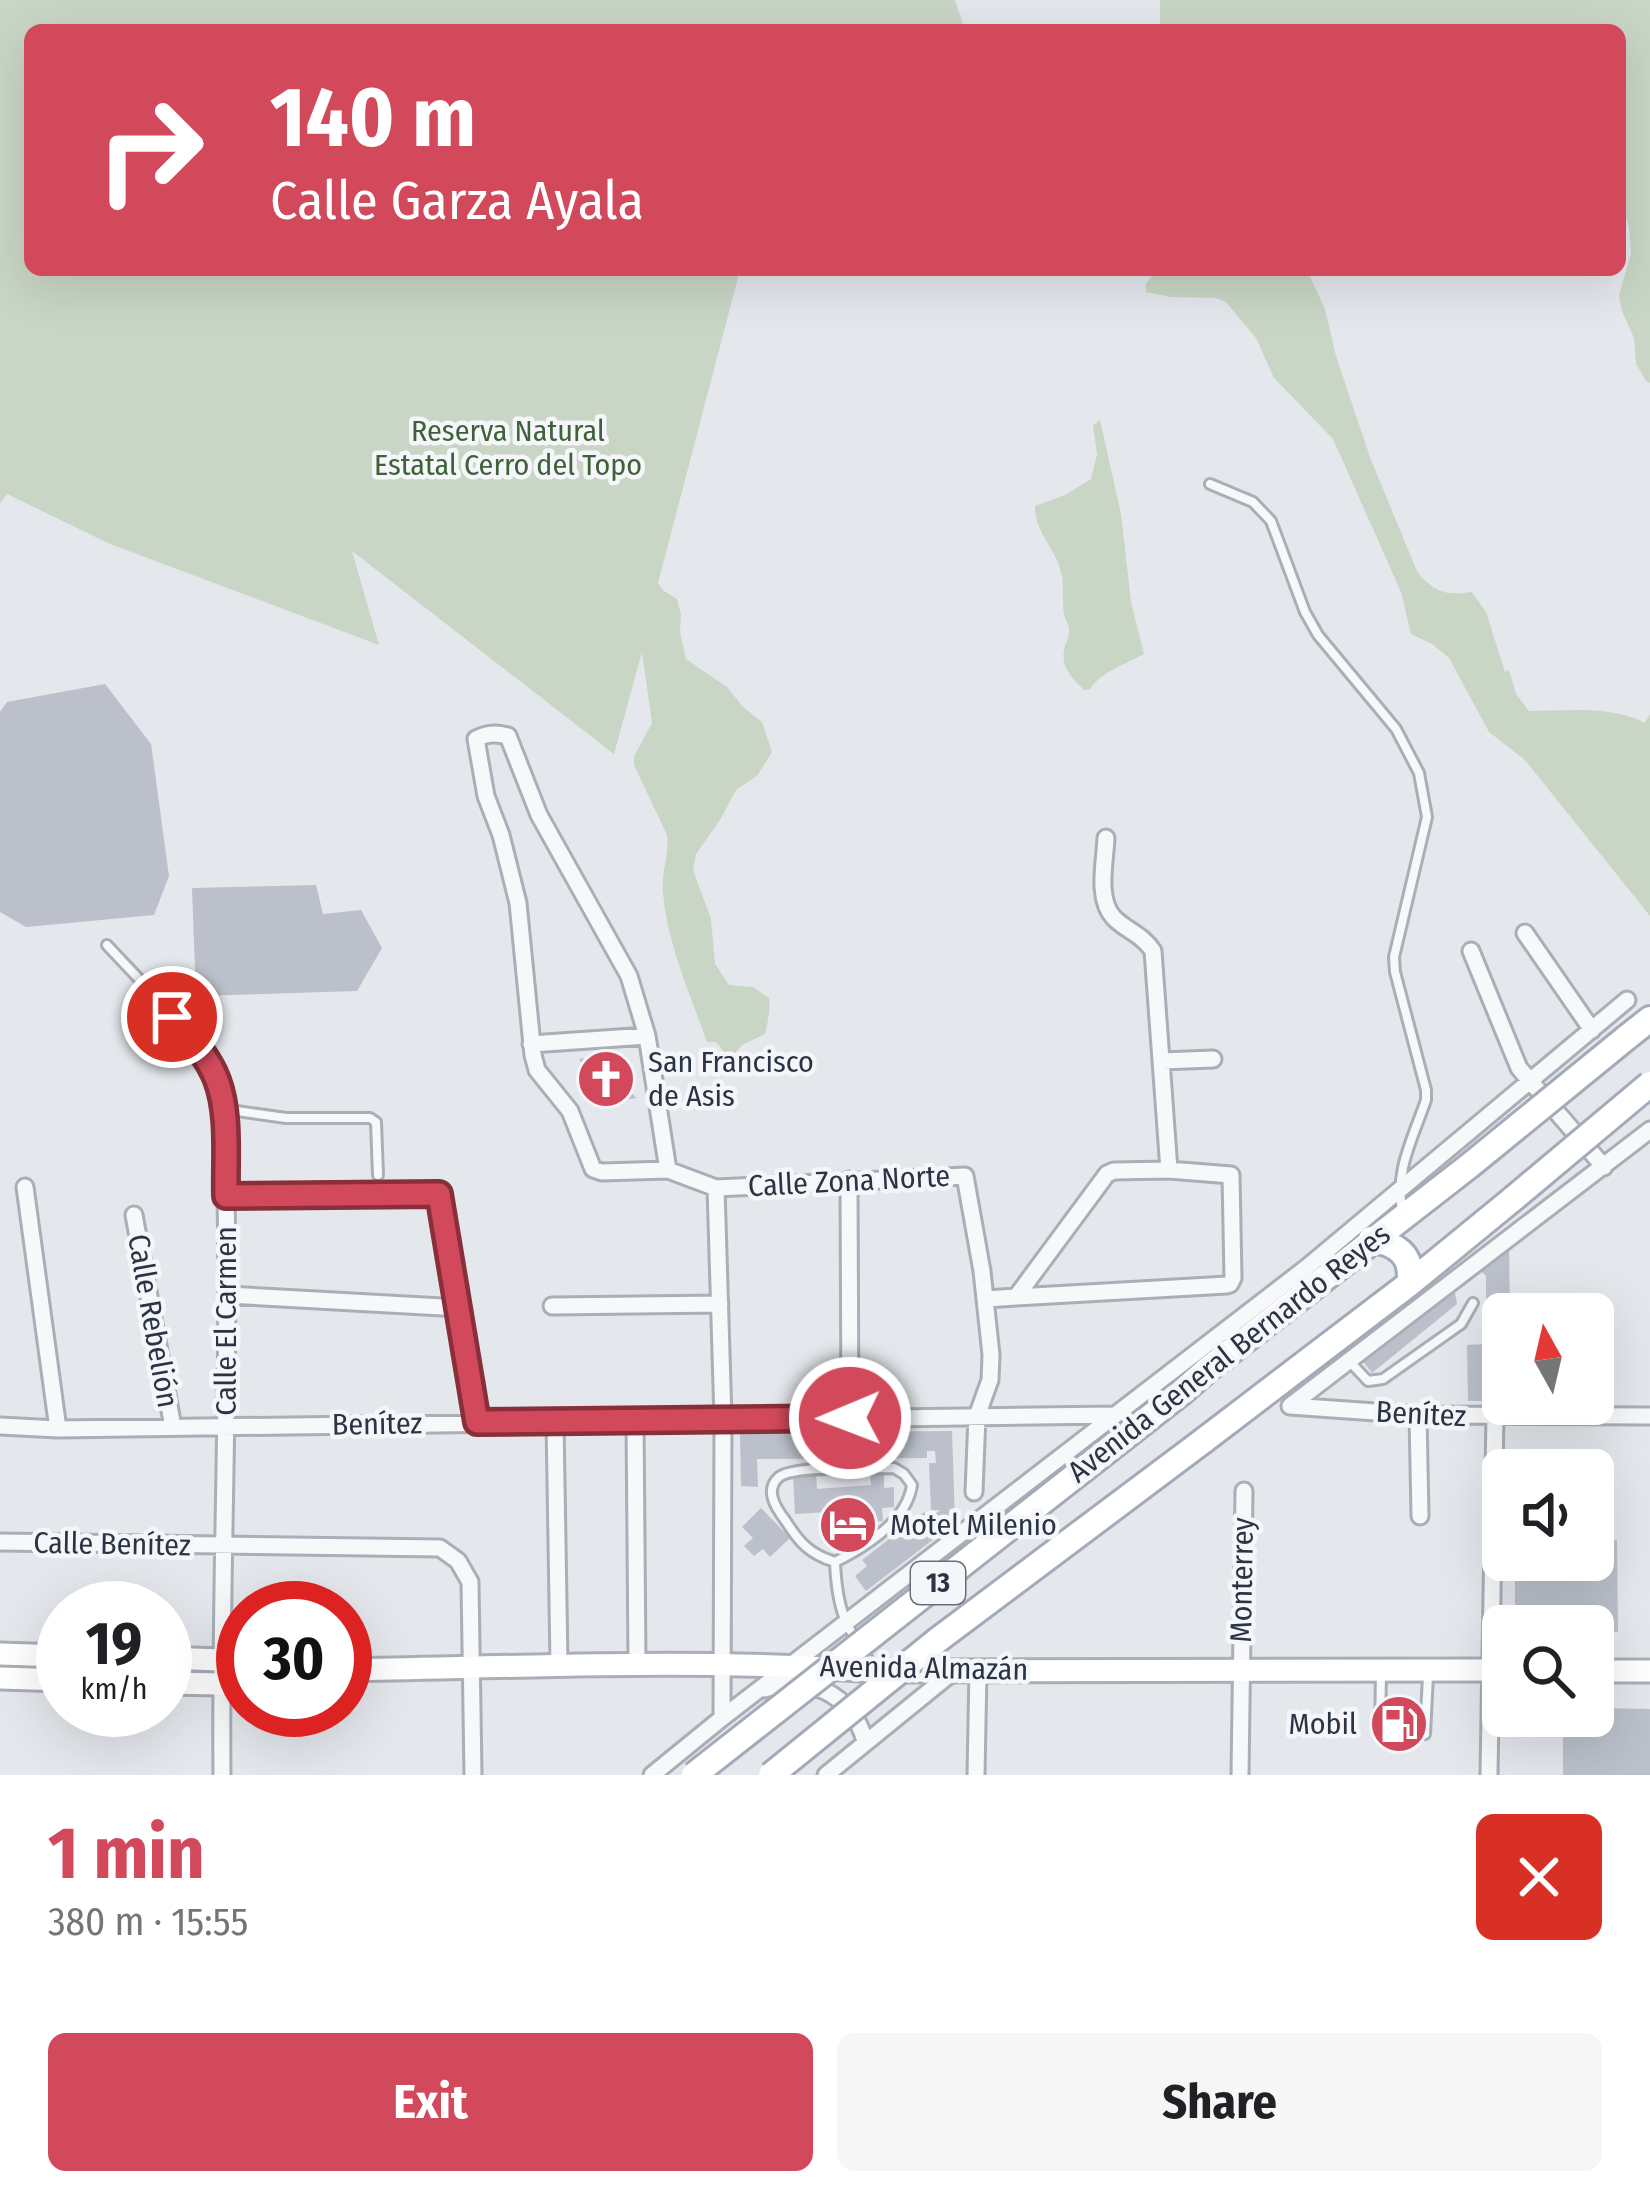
<!DOCTYPE html>
<html lang="en">
<head>
<meta charset="utf-8">
<style>
  :root { --surface:#fff; --page:#f6f6f6; --text:#202124; --muted:#757577; --accent:#d1495b }
  body { margin:0; font-family:"Fira Sans Condensed",sans-serif; background:var(--page); color:var(--text); height:100vh; display:flex; flex-direction:column; font-size:45px; white-space:nowrap }
  * { box-sizing:border-box; margin:0 }
  p { font-size:39px; color:var(--muted) }
  .icon { flex:none; width:66px; height:66px; fill:none; stroke:currentColor; stroke-width:2; stroke-linecap:round; stroke-linejoin:round }
  .map { position:relative; height:1775px; overflow:hidden }
  .side { display:flex; flex-direction:column; background:var(--surface); flex:1 }
  .side>* { flex:none }
  .top-card { position:absolute; left:24px; top:24px; width:1602px; height:252px; border-radius:18px; box-shadow:0 12px 48px #0002; background:#d1495b; color:#fff; overflow:hidden }
  .needle { width:78px; rotate:352deg }
  .buttons { position:absolute; left:1482px; top:1293px; display:grid; gap:24px }
  .buttons a { display:grid; place-items:center; width:132px; height:132px; border-radius:18px; background:var(--surface); box-shadow:0 12px 48px #0002; font-size:60px }
  .speed { position:absolute; left:36px; top:1581px; display:flex; gap:24px; font-size:60px; font-weight:700; text-align:center }
  .speed>* { display:grid; place-content:center; width:156px; height:156px; border-radius:50%; background:var(--surface); box-shadow:0 12px 48px #0002; line-height:1 }
  .speed small { font-size:30px; font-weight:400 }
  .speed .limit { border:18px solid #d22; background:#fff; color:#111 }
  .pin { position:absolute; display:grid; place-items:center; width:102px; height:102px; color:#fff; margin:-51px; border:6px solid #fff; border-radius:50%; box-shadow:0 3px 12px #0007 }
  .me { position:absolute; width:132px; margin:-66px; rotate:269deg; stroke-linejoin:round; filter:drop-shadow(0 0 9px #0008) }
  .turn { display:flex; align-items:center; gap:42px; height:252px; padding:0 48px; font-size:54px }
  .turn .icon { width:156px; height:156px; stroke-width:2.5 }
  .turn b { display:block; font-size:84px; line-height:102px }
  .round { display:grid; place-items:center; flex:none; width:126px; height:126px; border-radius:18px; background:var(--page) }
  .summary { display:flex; align-items:center; justify-content:space-between; height:204px; padding:0 48px }
  h1 { font-size:72px; font-weight:700; line-height:90px; color:var(--accent) }
  .cta { display:flex; gap:24px; margin-top:auto; padding:24px 48px }
  .cta a { flex:1; height:138px; border-radius:18px; background:var(--accent); color:#fff; font-size:48px; font-weight:700; line-height:138px; text-align:center }
  .cta a+a { background:var(--page); color:var(--text) }
  .map>svg:first-child { display:block }
</style>
</head>
<body>
<div class="map">
<svg width="1650" height="1775" viewBox="0 0 1650 1775">
  <rect width="100%" height="100%" fill="#e4e7ec"/>
  <!-- green -->
  <path fill="#c9d6c5" d="M0,0H955L965,30H30V270H740L658,583L664,591L677,599L681,615L680,632L686,659L727,687L743,707L762,722L772,752L757,776L736,790L720,820L696,854L693,870L711,919L715,964L729,985L753,987L769,998C771,1005 767,1028 765,1034L742,1045L734,1055L724,1052L716,1042H707C690,994 667,943 663,892C661,871 670,853 667,835L634,765V756L652,723L642,652L614,754L352,551L379,645L110,544L7,494L0,503Z
    M1160,0H1650V383L1646,381L1636,364L1634,338L1622,311L1619,296L1631,253L1629,227L1620,197V30H1160Z
    M1156,270H1307L1325,309L1336,356L1371,460L1417,571C1433,592 1446,596 1472,592L1486,612L1505,672L1509,670L1516,694L1529,711C1567,711 1610,705 1645,723L1650,714V916L1525,760L1489,732L1449,658L1432,644L1411,634L1401,592L1333,439L1274,378L1256,338L1226,302L1216,298L1170,297L1146,292V284Z
    M1100,420L1121,514L1131,602L1144,654C1126,664 1102,671 1090,689L1084,690C1072,678 1061,668 1064,650C1065,644 1069,638 1069,632C1070,626 1065,619 1064,614C1062,601 1064,588 1062,576C1057,549 1035,534 1035,506L1065,495L1091,479L1097,455L1093,425Z"/>
  <!-- building -->
  <path fill="#bbc0ca" d="M105,684L151,744L169,876L154,915L26,927L0,912V712L7,702Z
    M316,885L323,914L361,910L382,948L357,991L196,996L192,888Z
    M599,1055L636,1098L609,1102L579,1059Z
    M1509,1243L1510,1314H1503V1351L1489,1367V1401H1468L1467,1345L1486,1344V1276L1478,1268Z
    M1454,1286L1457,1304L1372,1373L1362,1360Z
    M952,1431L955,1523L866,1591L855,1576L867,1566L862,1560L924,1512L929,1519L940,1510H931L929,1463H936L935,1451H927V1458L757,1459L758,1487L741,1486L740,1433Z
    M816,1474L817,1489L871,1485L870,1475L884,1474V1488L894,1487V1507L882,1508L883,1521L864,1522V1529L845,1530L844,1511L795,1514L793,1476Z
    M761,1508L790,1538L770,1557L763,1549L754,1556L744,1546L753,1538L742,1527Z
    M1617,1540L1618,1632H1593V1626H1515V1560H1593V1541Z
    M1593,1708L1650,1709V1775H1563V1716H1593Z
    M1407,1712L1409,1751H1391L1389,1713Z"/>
  <g fill="none" stroke-linecap="round" stroke-linejoin="round">
    <defs>
      <path id="service" d="M1210,484L1253,502L1271,521L1305,612L1318,635L1396,729L1419,773L1427,817L1394,957L1395,972L1426,1090V1100C1413,1138 1393,1174 1403,1214
        M107,945C138,979 211,1049 221,1091C228,1124 225,1161 226,1194
        M223,1109L286,1118H370L376,1122L378,1175
        M1350,1362L1368,1381L1383,1379L1461,1324L1473,1303
        M1495,1416L1498,1387L1503,1372
        M894,1468L904,1474L912,1485C907,1521 865,1547 835,1562C809,1554 799,1542 785,1520C776,1508 764,1490 779,1477C794,1465 872,1469 894,1468Z
        M835,1562C837,1610 845,1626 872,1665
        M1381,1671L1380,1735H1390
        M1408,1735L1425,1734L1428,1675"/>
      <path id="minor" d="M1106,838C1105,862 1096,899 1114,918C1127,931 1143,935 1153,951L1169,1170
        M1525,933L1592,1030
        M1471,951L1519,1068L1604,1167
        M531,1044L647,1036
        M1162,1061L1213,1059
        M668,1170L647,1036L629,976L539,815L508,736C496,733 487,733 476,739L486,796L501,835L518,903L533,1055L537,1070L570,1111L593,1169L602,1172L668,1170L716,1188L965,1176L982,1271L991,1355L990,1380L977,1416L974,1492
        M849,1180L850,1418
        M25,1187L58,1429
        M716,1188L723,1419L722,1718
        M134,1215L173,1427
        M228,1295L460,1308
        M986,1299L1016,1297L1227,1285L1230,1284L1233,1278L1231,1175L1169,1170L1114,1171L1107,1174L1016,1297
        M552,1306L720,1304
        M1290,1406L1650,1130
        M1290,1406L1418,1415L1650,1416
        M1418,1415L1420,1516
        M635,1420L637,1663
        M555,1421L559,1664
        M0,1426L58,1429L1113,1415
        M0,1542L440,1548L458,1561L470,1582L473,1775
        M765,1689C809,1673 852,1695 865,1741
        M222,1775C220,1582 230,1389 226,1196L439,1194L477,1422
        M652,1775L722,1718L1306,1268L1627,1000
        M826,1775L954,1671
        M976,1775L978,1670
        M1240,1775L1244,1491
        M1489,1775L1495,1416"/>
      <path id="secondary" d="M0,1654L63,1656
        M165,1658L221,1660L243,1670
        M345,1670C522,1667 699,1658 875,1671L1503,1670
        M1593,1671H1650
        M0,1678L63,1680
        M165,1683L221,1684L243,1674"/>
      <path id="primary" d="M1626,1038L1650,1019
        M1371,1239C1397,1244 1414,1255 1409,1284
        M1182,1392L1208,1369L1469,1166
        M1203,1441L1409,1284L1514,1198"/>
    </defs>
    <!-- service casing -->
    <use href="#service" stroke="#a9aeb7" stroke-width="14"/>
    <!-- minor casing -->
    <use href="#minor" stroke="#a9aeb7" stroke-width="21"/>
    <!-- secondary casing -->
    <use href="#secondary" stroke="#a9aeb7" stroke-width="27"/>
    <!-- primary casing -->
    <use href="#primary" stroke="#a3abb8" stroke-width="30"/>
    <!-- service -->
    <use href="#service" stroke="#f7f8fa" stroke-width="8"/>
    <!-- minor -->
    <use href="#minor" stroke="#f7f8fa" stroke-width="15"/>
    <!-- secondary -->
    <use href="#secondary" stroke="#fff" stroke-width="21"/>
    <!-- primary -->
    <use href="#primary" stroke="#fff" stroke-width="24"/>
    <defs>
      <path id="primary-bridge" d="M1469,1166L1626,1038
        M1514,1198L1650,1084
        M694,1775L1182,1392
        M771,1775L939,1639L1203,1441"/>
    </defs>
    <!-- primary-bridge casing -->
    <use href="#primary-bridge" stroke="#a3abb8" stroke-width="30" stroke-linecap="butt"/>
    <!-- primary-bridge -->
    <use href="#primary-bridge" stroke="#fff" stroke-width="24"/>
  </g>
  <g fill="none" stroke-linecap="round" stroke-linejoin="round">
    <defs>
      <path id="route" d="M172,1017C189,1036 208,1056 217,1080C230,1114 225,1159 226,1196L439,1194L477,1422L850,1418"/>
    </defs>
    <!-- route casing -->
    <use href="#route" stroke="#882f3b" stroke-width="30"/>
    <!-- route -->
    <use href="#route" stroke="#d1495b" stroke-width="21"/>
  </g>
  <!-- icons -->
  <defs>
    <symbol id="church-disc" viewBox="-11 -11 22 22"><circle r="9.5" fill="#d1495b" stroke="#f4f6f9"/><path d="M-1.2-6h2.4v3.5h3.3v2.4h-3.3V6h-2.4V-.1h-3.3v-2.4h3.3Z" fill="#fff"/></symbol>
    <symbol id="hotel-disc" viewBox="-11 -11 22 22"><circle r="9.5" fill="#d1495b" stroke="#f4f6f9"/><path d="M-6-4.5h1.5V1H6V5H4.5V3h-9V5H-6ZM-4 0a1.8 1.8 0 1 1 3.6 0ZM.5 0V-2.5h3Q6-2.5 6 0Z" fill="#fff"/></symbol>
    <symbol id="fuel-disc" viewBox="-11 -11 22 22"><circle r="9.5" fill="#d1495b" stroke="#f4f6f9"/><path d="M-5.5-6h7V0h2V4h1.3V-2.5L3-4.5l.8-.8L6-3V5H2.5V1h-1V6h-7ZM-4.2-4.7v3.2H.2V-4.7Z" fill="#fff"/></symbol>
  </defs>
  <g fill-rule="evenodd">
    <use href="#church-disc" x="573" y="1046" width="66" height="66"/>
    <use href="#hotel-disc" x="815" y="1492" width="66" height="66"/>
    <use href="#fuel-disc" x="1366" y="1691" width="66" height="66"/>
  </g>
  <g text-anchor="middle" stroke-width="9" stroke-linejoin="round" paint-order="stroke">
    <!-- shield labels -->
    <rect fill="#f4f6f9" stroke="#676e7b" stroke-width="3" x="911" y="1562" width="54" height="42" rx="9"/>
    <g font-size="27" font-weight="bold" fill="#2b3445">
      <text x="938" y="1592">13</text>
    </g>
    <!-- park labels -->
    <g font-size="30" fill="#3f6138" stroke="#f4f6f9">
      <text x="508" y="441">Reserva Natural<tspan x="508" dy="34">Estatal Cerro del Topo</tspan></text>
    </g>
    <!-- poi labels -->
    <g font-size="30" fill="#2b3445" stroke="#f4f6f9" text-anchor="start">
      <text x="648" y="1072">San Francisco<tspan x="648" dy="34">de Asis</tspan></text>
      <text x="890" y="1535">Motel Milenio</text>
      <text x="1357" y="1734" text-anchor="end">Mobil</text>
    </g>
    <!-- street labels -->
    <g font-size="30" fill="#2b3445" stroke="#f4f6f9">
      <text transform="translate(849 1181) rotate(-3)" y="10">Calle Zona Norte</text>
      <text transform="translate(153 1321) rotate(80)" y="10">Calle Rebelión</text>
      <text transform="translate(226 1321) rotate(-90)" y="10">Calle El Carmen</text>
      <text transform="translate(1229 1353) rotate(-38)" y="10">Avenida General Bernardo Reyes</text>
      <text transform="translate(1421 1414) rotate(3)" y="10">Benítez</text>
      <text transform="translate(377 1424) rotate(-1)" y="10">Benítez</text>
      <text transform="translate(112 1544) rotate(1)" y="10">Calle Benítez</text>
      <text transform="translate(1242 1580) rotate(-89)" y="10">Monterrey</text>
      <text transform="translate(924 1668) rotate(1)" y="10">Avenida Almazán</text>
    </g>
  </g>
</svg>
<div class="buttons">
<a><svg class="needle" viewBox="-14 -14 28 28"><path d="M0-13l5 13h-10z" fill="#e53935"/><path d="M0 13l5-13h-10z" fill="#757577"/></svg></a>
<a><svg class="icon" aria-label="sound" viewBox="0 0 24 24"><path d="M4 9h4l5-4v14l-5-4H4zM17 9q2 3 0 6"/></svg></a>
<a><svg class="icon" aria-label="search" viewBox="0 0 24 24"><circle cx="10" cy="10" r="6"/><path d="M15 15l6 6"/></svg></a>
</div>
<div class="speed"><div>19<small>km/h</small></div><div class="limit">30</div></div>
<div class="pin" style="left:172px;top:1017px;background:#d93025"><svg class="icon" aria-label="arrive" viewBox="0 0 24 24"><path d="M6 21V4h12l-3 4 3 4H6"/></svg></div>
<svg class="me" style="left:850px;top:1418px" viewBox="-20 -20 40 40"><circle r="17" fill="#d1495b" stroke="#fff" stroke-width="3"/><path d="M0-11L8 9 0 5-8 9z" fill="#fff"/></svg>
<div class="top-card">
<div class="turn"><svg class="icon" aria-label="right" viewBox="0 0 24 24"><path d="M7 20v-9h11M14 6l5 5-5 5"/></svg><div><b>140 m</b>Calle Garza Ayala</div></div>
</div>
</div>
<section class="side">
<div class="summary"><div><h1>1 min</h1><p>380 m · 15:55</p></div><a class="round" style="background:#d93025;color:#fff"><svg class="icon" aria-label="close" viewBox="0 0 24 24"><path d="M6 6l12 12M18 6L6 18"/></svg></a></div>
<div class="cta"><a>Exit</a><a>Share</a></div>
</section>
</body>
</html>
